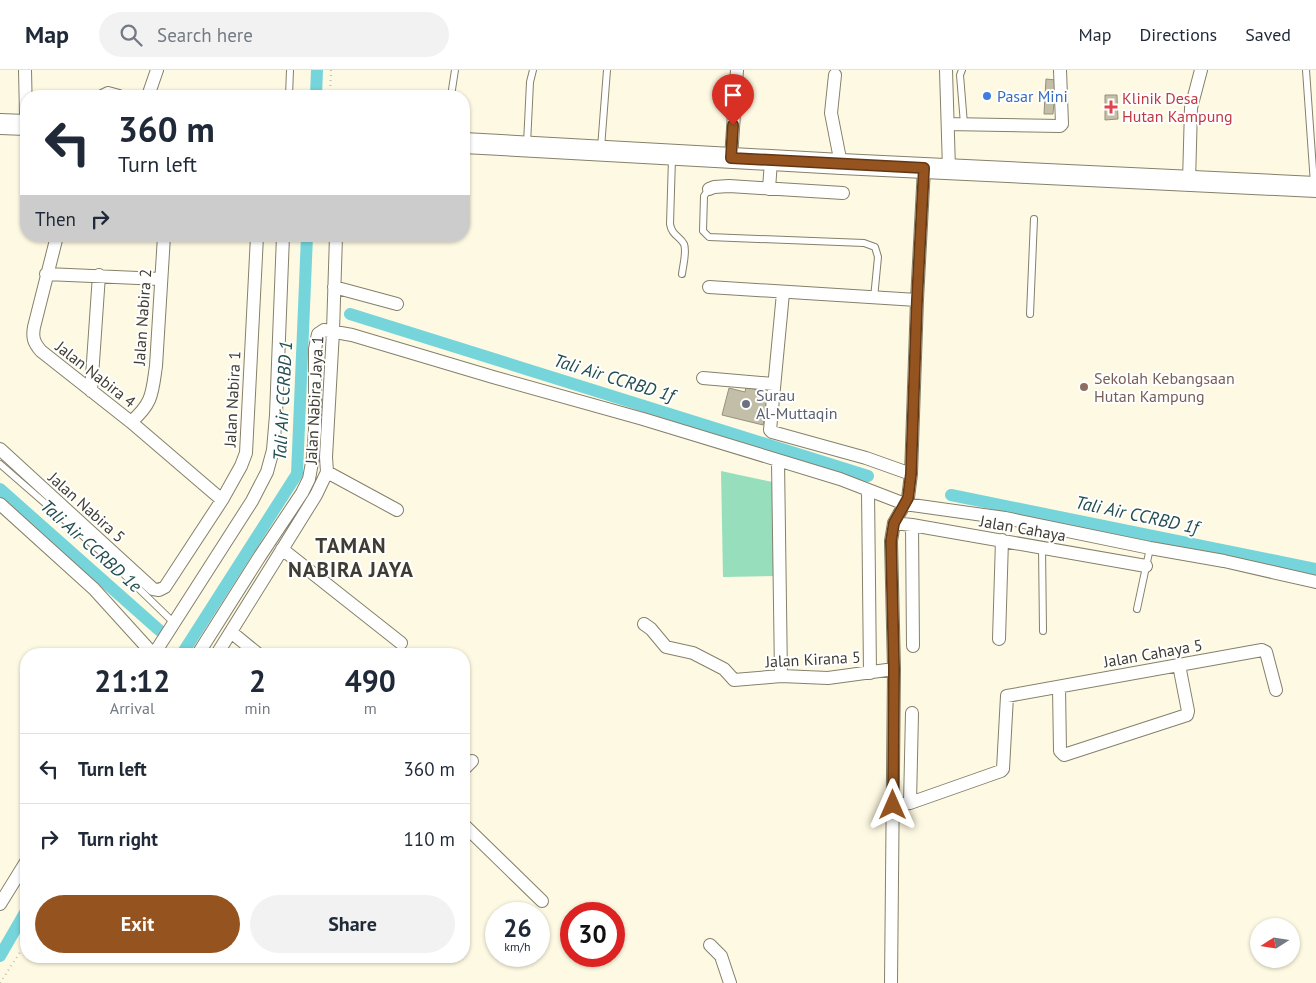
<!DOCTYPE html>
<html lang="en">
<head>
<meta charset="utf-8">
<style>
  :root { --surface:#fff; --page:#f2f2f3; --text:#1f2937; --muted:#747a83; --line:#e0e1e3; --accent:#95541f }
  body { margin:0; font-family:"PT Sans",sans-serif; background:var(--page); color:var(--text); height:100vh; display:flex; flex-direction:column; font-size:19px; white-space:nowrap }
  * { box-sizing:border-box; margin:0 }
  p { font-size:16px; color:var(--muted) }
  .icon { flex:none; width:28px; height:28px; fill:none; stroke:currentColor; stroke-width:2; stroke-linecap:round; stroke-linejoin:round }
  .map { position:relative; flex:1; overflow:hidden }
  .drawer { position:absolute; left:20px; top:578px; width:450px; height:315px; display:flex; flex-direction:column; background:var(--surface); border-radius:20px; box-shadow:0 1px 4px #0004 }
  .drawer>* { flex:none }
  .banner { position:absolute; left:20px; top:20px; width:450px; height:152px; border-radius:20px; box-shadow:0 1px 4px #0004; background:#fff; color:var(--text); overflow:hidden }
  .needle { width:32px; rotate:258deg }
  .tools { position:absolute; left:1250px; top:848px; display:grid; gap:10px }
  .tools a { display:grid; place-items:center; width:50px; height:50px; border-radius:50%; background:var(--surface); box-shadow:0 1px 4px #0004; font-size:25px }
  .speed { position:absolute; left:485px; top:832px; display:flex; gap:10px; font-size:25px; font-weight:700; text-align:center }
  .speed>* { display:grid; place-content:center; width:65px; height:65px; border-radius:50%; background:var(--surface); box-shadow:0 1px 4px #0004; line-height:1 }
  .speed small { font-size:12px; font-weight:400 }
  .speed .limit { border:8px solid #d22; background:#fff; color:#111 }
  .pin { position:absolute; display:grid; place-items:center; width:42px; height:42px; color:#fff; margin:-51px -21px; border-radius:50% 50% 50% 0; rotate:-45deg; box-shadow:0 0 5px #0007 }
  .pin .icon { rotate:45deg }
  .me { position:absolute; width:55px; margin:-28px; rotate:0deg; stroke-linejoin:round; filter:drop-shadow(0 0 4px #0008) }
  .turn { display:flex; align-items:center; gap:18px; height:105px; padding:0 15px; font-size:22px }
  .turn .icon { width:65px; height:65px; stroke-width:2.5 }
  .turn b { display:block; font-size:35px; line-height:42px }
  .then { display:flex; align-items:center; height:48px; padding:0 15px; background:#0003; gap:10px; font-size:19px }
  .eta { display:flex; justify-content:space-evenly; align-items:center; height:85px; text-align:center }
  .eta b { font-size:30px; font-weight:700; line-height:35px }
  .primary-button { display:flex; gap:10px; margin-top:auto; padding:10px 15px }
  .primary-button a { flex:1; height:58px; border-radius:30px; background:var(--accent); color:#fff; font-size:20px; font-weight:700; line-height:58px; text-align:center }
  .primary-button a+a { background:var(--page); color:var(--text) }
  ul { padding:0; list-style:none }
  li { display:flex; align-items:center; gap:15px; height:70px; padding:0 15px; border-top:1px solid var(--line) }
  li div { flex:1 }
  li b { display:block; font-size:19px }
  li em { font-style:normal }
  header { display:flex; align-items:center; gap:30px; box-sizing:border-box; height:70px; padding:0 25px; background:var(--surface); border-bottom:1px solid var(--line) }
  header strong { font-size:24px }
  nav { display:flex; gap:28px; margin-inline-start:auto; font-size:18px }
  .search { width:350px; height:45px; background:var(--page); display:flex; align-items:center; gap:12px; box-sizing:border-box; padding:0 18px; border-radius:28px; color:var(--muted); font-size:19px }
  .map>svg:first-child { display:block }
</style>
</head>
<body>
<header>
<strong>Map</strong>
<div class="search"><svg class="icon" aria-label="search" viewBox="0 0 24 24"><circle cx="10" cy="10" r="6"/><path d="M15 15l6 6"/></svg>Search here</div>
<nav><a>Map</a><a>Directions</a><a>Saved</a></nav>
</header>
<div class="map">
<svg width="1316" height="913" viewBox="0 0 1316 913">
  <rect width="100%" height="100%" fill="#fef9e2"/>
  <!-- green -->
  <path fill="#97debc" d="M721,401L777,413L778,506L723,507Z"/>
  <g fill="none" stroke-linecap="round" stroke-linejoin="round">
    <!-- canal -->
    <path stroke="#75d5db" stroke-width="12" d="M316,26L317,0
      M350,244L868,406
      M0,419L159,560
      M951,425L1316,499
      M182,584L297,404L307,166
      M0,886L26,841"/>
  </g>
  <!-- building -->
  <path fill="#c3bea8" stroke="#96917c" d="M1046,9L1056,10L1053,44H1044Z
    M1105,25H1117L1118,49L1105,50Z
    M223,166H251L250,170L223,168Z
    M746,317L770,323L763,355L722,345L729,318L745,322Z"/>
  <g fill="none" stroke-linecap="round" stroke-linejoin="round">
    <defs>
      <path id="service" d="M962,0L960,5L964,54
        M1306,0L1314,114
        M289,26L290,0
        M451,26L455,0
        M527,74L530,12L533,0
        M601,78L607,0
        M672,88L670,154C672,166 680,166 684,174C687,182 683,195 682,204
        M709,119L704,126L703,161L709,167L864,173L875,177L878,187L874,228
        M1030,244L1034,149
        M0,394L100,481L173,552
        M1042,477L1043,561
        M1137,539L1150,478"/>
      <path id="minor" d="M25,0L26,45
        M946,0L949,99
        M835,5L831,43L841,94
        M102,26L108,23L119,26
        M148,26L157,0
        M948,54L1060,56L1062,54L1060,0
        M731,88L737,0
        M1189,112L1191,38L1201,0
        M709,119L714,117L729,116L843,123
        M769,119L771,91
        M57,166L34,257C32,268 34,273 41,281L131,352L222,430
        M46,204L161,209
        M334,217L397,234
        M709,217L917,230
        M783,223L770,360L772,362L866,388L911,404
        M703,308L774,314
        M91,321L99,205
        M131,352C153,333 152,323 156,296L164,166
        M0,379L153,519L159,520L165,517L222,430L241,396L246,383L257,166
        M778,391L781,606
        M327,402L397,440
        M868,420L870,603
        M0,434L94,519L153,584
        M894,453L912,455L1146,496
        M912,455L913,576
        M282,479L401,573
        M644,554L651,559L666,577L693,583L724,599L734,610L781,606L828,608L894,599
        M231,562L258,584
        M999,569L1002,470
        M154,584L252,431L267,402L273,380L276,345L283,166
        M198,584L260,486L302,423L309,409L313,387L315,360V279L318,264L324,260L352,265L493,307L643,349L840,409L905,434L1005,448L1150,478L1224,491L1316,512
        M217,584L316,425L327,402L326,387L333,261L336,166
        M1059,617L1060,681L1064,685L1187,645L1188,641L1179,595
        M464,699L472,691
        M910,733L912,643
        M893,735L910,733L1001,701L1003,699L1007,626L1262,580L1266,582L1276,620
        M464,755L542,831
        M0,834L26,792
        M710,875L721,886L730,913
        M891,913L894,599L891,471L894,453L908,428L911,404L917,230L924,98"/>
      <path id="primary" d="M0,54L26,55
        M464,73L841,94L1316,117"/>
    </defs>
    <!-- service casing -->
    <use href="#service" stroke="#85806b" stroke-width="8"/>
    <!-- minor casing -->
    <use href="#minor" stroke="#85806b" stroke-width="14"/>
    <!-- primary casing -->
    <use href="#primary" stroke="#85806b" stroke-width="22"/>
    <!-- path -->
    <path stroke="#c3bfac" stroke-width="2" stroke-dasharray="1 4" stroke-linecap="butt" d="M330,26L331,0
      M0,913L26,873"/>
    <!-- service -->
    <use href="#service" stroke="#fff" stroke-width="6"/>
    <!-- minor -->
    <use href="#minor" stroke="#fff" stroke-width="12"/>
    <!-- primary -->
    <use href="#primary" stroke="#fff" stroke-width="20"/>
  </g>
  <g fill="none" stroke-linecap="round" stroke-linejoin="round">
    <defs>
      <path id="route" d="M733,55L731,88L924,98L917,230L911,404L908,428L894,453L891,471L894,599L893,735"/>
    </defs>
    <!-- route casing -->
    <use href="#route" stroke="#613714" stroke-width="12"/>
    <!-- route -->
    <use href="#route" stroke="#95541f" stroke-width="9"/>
  </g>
  <!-- markers -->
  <circle fill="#3f7fe0" stroke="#fff" stroke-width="2" cx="987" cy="26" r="5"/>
  <path fill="#e0444e" stroke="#fff" stroke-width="2" d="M1108.5 29.5h5v5h5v5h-5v5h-5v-5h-5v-5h5z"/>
  <circle fill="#8d6e63" stroke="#fff" stroke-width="2" cx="1084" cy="317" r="5"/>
  <circle fill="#6b7280" stroke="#fff" stroke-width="2" cx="746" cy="334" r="5"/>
  <g text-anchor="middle" stroke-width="4" stroke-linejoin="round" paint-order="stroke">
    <!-- shop labels -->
    <g font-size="16" fill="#366cbe" stroke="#fff" text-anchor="start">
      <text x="997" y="32">Pasar Mini</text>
    </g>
    <!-- health labels -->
    <g font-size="16" fill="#be3a42" stroke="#fff" text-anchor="start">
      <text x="1122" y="34">Klinik Desa<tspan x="1122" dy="18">Hutan Kampung</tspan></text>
    </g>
    <!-- street labels -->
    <g font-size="16" fill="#3e3c33" stroke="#fff">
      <text transform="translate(142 247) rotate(-86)" y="6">Jalan Nabira 2</text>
      <text transform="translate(96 304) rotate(38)" y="6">Jalan Nabira 4</text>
      <text transform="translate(232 329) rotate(-87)" y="6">Jalan Nabira 1</text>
      <text transform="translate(314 330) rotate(-87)" y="6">Jalan Nabira Jaya 1</text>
      <text transform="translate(87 437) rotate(42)" y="6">Jalan Nabira 5</text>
      <text transform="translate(1023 458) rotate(10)" y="6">Jalan Cahaya</text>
      <text transform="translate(1153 583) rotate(-10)" y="6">Jalan Cahaya 5</text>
      <text transform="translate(813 589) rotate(-3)" y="6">Jalan Kirana 5</text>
    </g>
    <!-- education labels -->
    <g font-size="16" fill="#785e54" stroke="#fff" text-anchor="start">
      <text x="1094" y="314">Sekolah Kebangsaan<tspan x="1094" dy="18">Hutan Kampung</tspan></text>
    </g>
    <!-- worship labels -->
    <g font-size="16" fill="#5b616d" stroke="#fff" text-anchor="start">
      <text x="756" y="331">Surau<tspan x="756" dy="18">Al-Muttaqin</tspan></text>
    </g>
    <!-- water labels -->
    <g font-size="18" font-style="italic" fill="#224e51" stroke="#fff">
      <text transform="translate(614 308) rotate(17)" y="6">Tali Air CCRBD 1f</text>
      <text transform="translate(283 331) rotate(-87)" y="6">Tali Air CCRBD 1</text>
      <text transform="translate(1137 445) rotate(12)" y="6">Tali Air CCRBD 1f</text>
      <text transform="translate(91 476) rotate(42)" y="6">Tali Air CCRBD 1e</text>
    </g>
    <!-- district labels -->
    <g font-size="21" font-weight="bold" letter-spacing="1" fill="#3e3c33" stroke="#fff">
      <text x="351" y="483">TAMAN<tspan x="351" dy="24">NABIRA JAYA</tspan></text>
    </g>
  </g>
</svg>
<div class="tools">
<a><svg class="needle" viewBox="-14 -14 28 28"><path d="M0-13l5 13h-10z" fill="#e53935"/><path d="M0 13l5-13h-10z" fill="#747a83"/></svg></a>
</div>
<div class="speed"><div>26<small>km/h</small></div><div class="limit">30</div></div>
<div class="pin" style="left:733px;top:55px;background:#d93025"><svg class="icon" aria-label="arrive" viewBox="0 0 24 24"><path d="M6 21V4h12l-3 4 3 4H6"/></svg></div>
<svg class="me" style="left:893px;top:735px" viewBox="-20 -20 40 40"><path d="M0-17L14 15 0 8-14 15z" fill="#95541f" stroke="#fff" stroke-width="4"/></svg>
<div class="banner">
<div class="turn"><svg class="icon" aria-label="left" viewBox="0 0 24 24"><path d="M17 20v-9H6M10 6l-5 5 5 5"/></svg><div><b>360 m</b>Turn left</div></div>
<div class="then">Then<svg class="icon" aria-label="right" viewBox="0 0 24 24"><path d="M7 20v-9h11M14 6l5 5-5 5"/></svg></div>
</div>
<section class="drawer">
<div class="eta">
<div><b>21:12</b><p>Arrival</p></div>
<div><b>2</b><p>min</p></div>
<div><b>490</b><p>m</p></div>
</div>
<ul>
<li><svg class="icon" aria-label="left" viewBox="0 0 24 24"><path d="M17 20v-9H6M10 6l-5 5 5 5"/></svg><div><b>Turn left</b></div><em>360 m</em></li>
<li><svg class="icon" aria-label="right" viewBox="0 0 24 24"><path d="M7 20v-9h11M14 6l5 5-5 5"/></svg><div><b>Turn right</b></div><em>110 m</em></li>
</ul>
<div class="primary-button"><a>Exit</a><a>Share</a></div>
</section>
</div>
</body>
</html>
